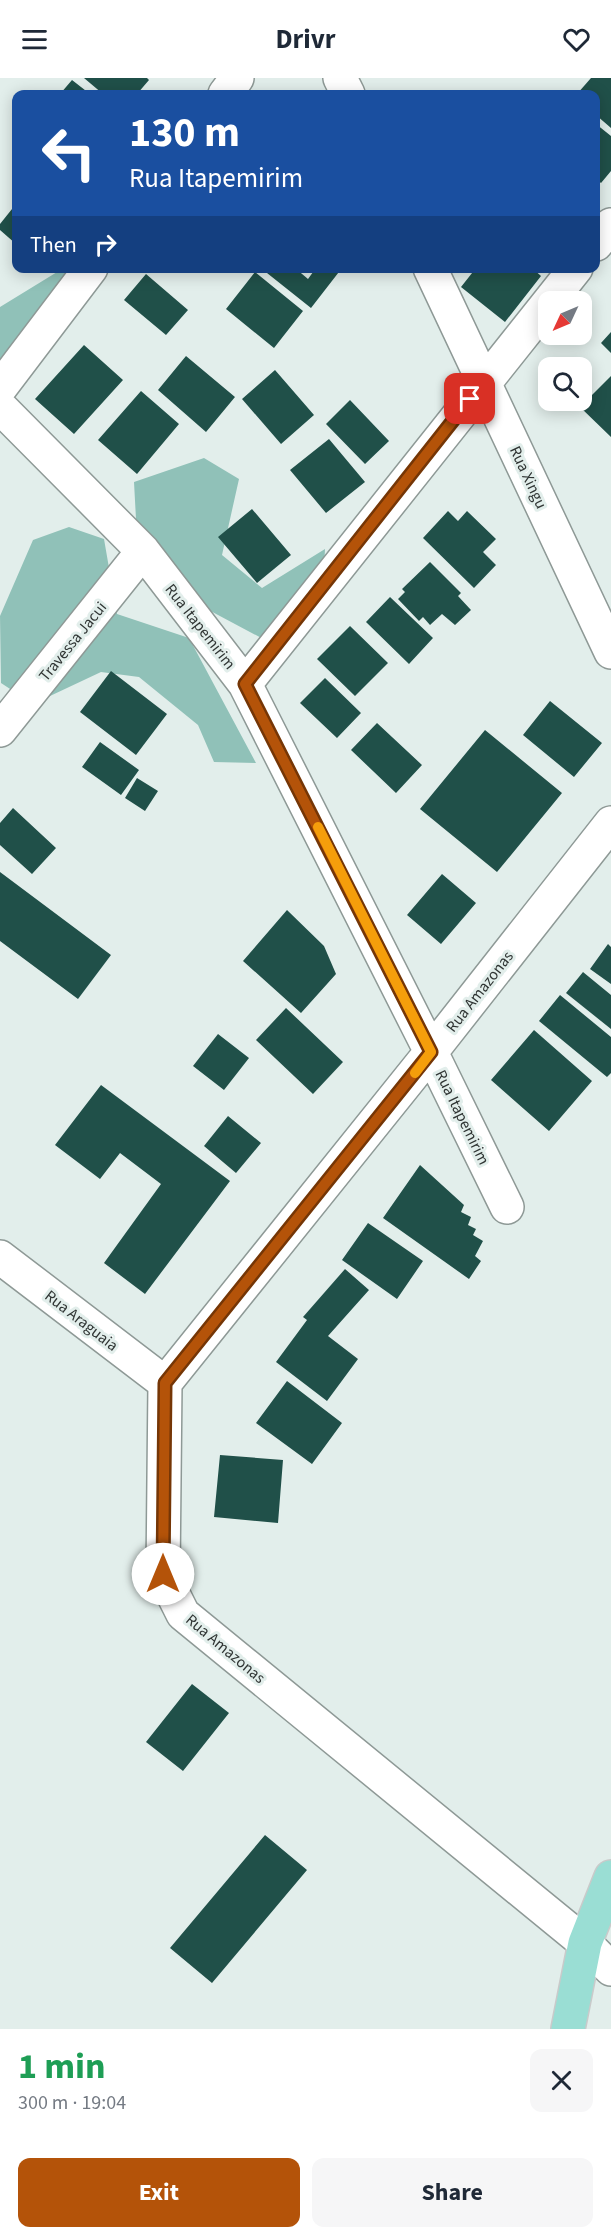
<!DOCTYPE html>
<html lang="en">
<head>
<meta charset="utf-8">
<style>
  :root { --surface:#fff; --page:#f6f6f7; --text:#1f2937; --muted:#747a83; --accent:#b45309 }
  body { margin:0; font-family:"Source Sans 3",sans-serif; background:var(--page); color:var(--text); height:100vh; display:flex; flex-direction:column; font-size:22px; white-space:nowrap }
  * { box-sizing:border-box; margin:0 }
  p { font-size:20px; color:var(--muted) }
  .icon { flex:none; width:33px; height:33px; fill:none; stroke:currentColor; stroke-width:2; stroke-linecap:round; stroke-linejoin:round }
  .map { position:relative; height:1951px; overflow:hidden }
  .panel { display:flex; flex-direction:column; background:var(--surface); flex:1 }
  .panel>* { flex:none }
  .guide { position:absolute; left:12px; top:12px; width:588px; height:183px; border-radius:12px; box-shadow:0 3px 15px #0003; background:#1a4fa0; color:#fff; overflow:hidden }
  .needle { width:39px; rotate:226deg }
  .controls { position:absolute; left:538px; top:213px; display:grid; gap:12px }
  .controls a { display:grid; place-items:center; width:54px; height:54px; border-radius:12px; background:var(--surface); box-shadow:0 3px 15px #0003; font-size:30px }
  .pin { position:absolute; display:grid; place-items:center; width:51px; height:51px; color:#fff; margin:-26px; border-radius:12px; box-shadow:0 3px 9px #0006 }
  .me { position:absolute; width:66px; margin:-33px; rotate:0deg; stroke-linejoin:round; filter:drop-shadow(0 0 4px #0008) }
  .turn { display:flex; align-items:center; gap:21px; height:126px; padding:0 18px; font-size:27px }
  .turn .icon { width:78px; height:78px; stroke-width:2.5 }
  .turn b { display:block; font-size:42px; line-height:51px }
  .then { display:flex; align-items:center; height:57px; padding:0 18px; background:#0003; gap:12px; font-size:22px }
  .round { display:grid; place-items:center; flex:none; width:63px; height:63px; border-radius:12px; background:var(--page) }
  .summary { display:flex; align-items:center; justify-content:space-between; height:102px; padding:0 18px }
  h1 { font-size:36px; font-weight:700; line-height:45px; color:#1e9e55 }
  .action { display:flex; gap:12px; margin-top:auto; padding:12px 18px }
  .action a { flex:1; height:69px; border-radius:12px; background:var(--accent); color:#fff; font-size:24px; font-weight:700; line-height:69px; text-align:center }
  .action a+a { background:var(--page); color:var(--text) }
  header { display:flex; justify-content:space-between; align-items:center; height:78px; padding:0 18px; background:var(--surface); font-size:27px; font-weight:700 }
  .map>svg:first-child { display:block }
</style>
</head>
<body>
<header><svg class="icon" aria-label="menu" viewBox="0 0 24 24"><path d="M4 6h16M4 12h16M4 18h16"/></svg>Drivr<svg class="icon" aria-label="heart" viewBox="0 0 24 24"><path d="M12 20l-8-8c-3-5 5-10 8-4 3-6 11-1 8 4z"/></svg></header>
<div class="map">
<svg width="611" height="1951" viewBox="0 0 611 1951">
  <rect width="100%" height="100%" fill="#e2eeeb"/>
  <!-- forest -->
  <path fill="#90c1b8" d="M62,191H96L0,288V229Z
    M204,380L239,401L222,477L262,510L325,471L323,511L267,563L203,529L136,441L134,404Z
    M69,449L104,461L117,536L189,560L256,685L214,684L198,647L139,599L101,594L33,626L1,605L0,538L33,462Z"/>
  <!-- building -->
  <path fill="#205049" d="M84,0H147L149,2L137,16H103Z
    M591,0H611V50L596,37V16H577Z
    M72,2L90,16H60Z
    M596,46L611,58V93L601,105L596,101Z
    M16,126V166L0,152V146Z
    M271,190H295L308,201L316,190H342L311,230L267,195Z
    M476,190H532L541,198L505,244L461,209Z
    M255,194L303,233L274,270L226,231Z
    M146,196L188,232L166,257L124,222Z
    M611,254V275L601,265Z
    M84,267L123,302L74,356L35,321Z
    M186,278L235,319L206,354L158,312Z
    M275,292L314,337L281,366L242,321Z
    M611,298V359L580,329Z
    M141,313L179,346L137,396L98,362Z
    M350,322L389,363L365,386L326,346Z
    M329,361L365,404L326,435L290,392Z
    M252,431L291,477L257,505L218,459Z
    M448,433L458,443L467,433L496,461L483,474L496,487L474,510L423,460Z
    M430,484L461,515L458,518L471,532L455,547L442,536L430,547L423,539L419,543L398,521L405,514L402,511Z
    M390,519L433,560L409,586L366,544Z
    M350,548L388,585L355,618L317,581Z
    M111,593L167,636L136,677L80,634Z
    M325,600L361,635L337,660L300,625Z
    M550,623L602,665L574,699L523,657Z
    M377,645L422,687L396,715L351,672Z
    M485,652L562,715L497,794L420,731Z
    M100,664L139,692L121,717L82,689Z
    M137,700L158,713L145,733L125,720Z
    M13,730L56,770L32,796L0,767V745Z
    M0,794L111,877L78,921L0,863Z
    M442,796L476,825L441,866L407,837Z
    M287,832L324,868L336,896L301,935L243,883Z
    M608,866L611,869V906L590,891Z
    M583,894L611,917V951L566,915Z
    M560,917L611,959V995L607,999L539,943Z
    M286,930L343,984L313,1016L256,962Z
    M534,952L592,1003L549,1053L491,1002Z
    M218,956L249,980L224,1012L193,988Z
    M101,1007L230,1103L145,1216L104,1185L161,1106L120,1075L100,1101L55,1067Z
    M228,1038L261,1065L236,1095L204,1068Z
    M420,1087L464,1127L461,1134L471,1139L468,1147L476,1151L473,1157L483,1163L475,1178L481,1183L469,1201L383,1140Z
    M368,1145L423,1183L397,1221L342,1182Z
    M345,1191L369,1212L328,1258L358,1281L327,1323L276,1284L307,1242L303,1239Z
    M287,1303L342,1345L312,1386L256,1345Z
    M220,1377L283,1382L278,1445L214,1439Z
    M192,1606L229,1635L183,1693L146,1664Z
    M265,1757L307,1792L212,1905L170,1870Z"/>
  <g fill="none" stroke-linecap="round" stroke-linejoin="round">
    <defs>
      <path id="minor" d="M340,0L348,16
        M225,16L237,0
        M596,166L611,147
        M430,190L611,574
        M0,310L91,190
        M0,329L143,473L245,606L431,974L507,1129
        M245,606L576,190
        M0,652L143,473
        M611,745L431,974L165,1305L163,1496L183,1536L585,1865L611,1891
        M0,1179L165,1305"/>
      <path id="major" d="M568,1951L585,1865L611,1799"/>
    </defs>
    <!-- minor casing -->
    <use href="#minor" stroke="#8e9996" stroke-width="36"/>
    <!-- major casing -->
    <use href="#major" stroke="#c9caca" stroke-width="36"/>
    <!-- minor -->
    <use href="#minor" stroke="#fff" stroke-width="33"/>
    <!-- major -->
    <use href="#major" stroke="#9aded4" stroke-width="33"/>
  </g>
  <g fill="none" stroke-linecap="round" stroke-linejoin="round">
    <defs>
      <path id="route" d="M163,1496L165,1305L431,974L245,606L470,321"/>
    </defs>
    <!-- route casing -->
    <use href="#route" stroke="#753606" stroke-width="15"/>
    <!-- route -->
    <use href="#route" stroke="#b45309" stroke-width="10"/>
    <!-- slow -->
    <path stroke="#f59e0b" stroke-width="10" d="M318,749L431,974L415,995"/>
  </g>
  <g text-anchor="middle" stroke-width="6" stroke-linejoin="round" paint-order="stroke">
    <!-- street labels -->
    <g font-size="16" fill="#303534" stroke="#e2eeeb">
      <text transform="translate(529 399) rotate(65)" y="6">Rua Xingu</text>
      <text transform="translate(201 548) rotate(52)" y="6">Rua Itapemirim</text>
      <text transform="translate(72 563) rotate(-51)" y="6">Travessa Jacui</text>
      <text transform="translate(479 913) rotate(-52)" y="6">Rua Amazonas</text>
      <text transform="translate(463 1039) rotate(64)" y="6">Rua Itapemirim</text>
      <text transform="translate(82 1242) rotate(38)" y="6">Rua Araguaia</text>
      <text transform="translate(226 1570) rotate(40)" y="6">Rua Amazonas</text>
    </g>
  </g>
</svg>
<div class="controls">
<a><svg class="needle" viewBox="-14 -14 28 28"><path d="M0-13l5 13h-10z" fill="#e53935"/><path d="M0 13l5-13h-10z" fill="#747a83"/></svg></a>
<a><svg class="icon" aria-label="search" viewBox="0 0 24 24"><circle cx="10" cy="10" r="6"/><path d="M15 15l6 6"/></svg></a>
</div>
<div class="pin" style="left:470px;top:321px;background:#d93025"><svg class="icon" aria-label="arrive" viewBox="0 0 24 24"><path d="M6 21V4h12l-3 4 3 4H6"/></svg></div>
<svg class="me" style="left:163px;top:1496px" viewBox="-20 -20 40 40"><circle r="19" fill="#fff"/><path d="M0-13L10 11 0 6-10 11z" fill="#b45309"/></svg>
<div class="guide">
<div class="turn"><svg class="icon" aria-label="left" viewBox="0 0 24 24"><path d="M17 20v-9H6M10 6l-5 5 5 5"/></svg><div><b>130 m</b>Rua Itapemirim</div></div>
<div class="then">Then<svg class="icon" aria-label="right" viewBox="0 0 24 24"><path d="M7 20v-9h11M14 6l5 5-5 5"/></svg></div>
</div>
</div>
<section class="panel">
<div class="summary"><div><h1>1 min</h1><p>300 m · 19:04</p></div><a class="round"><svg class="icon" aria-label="close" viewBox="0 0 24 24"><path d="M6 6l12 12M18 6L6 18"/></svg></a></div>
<div class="action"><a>Exit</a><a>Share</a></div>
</section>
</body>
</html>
